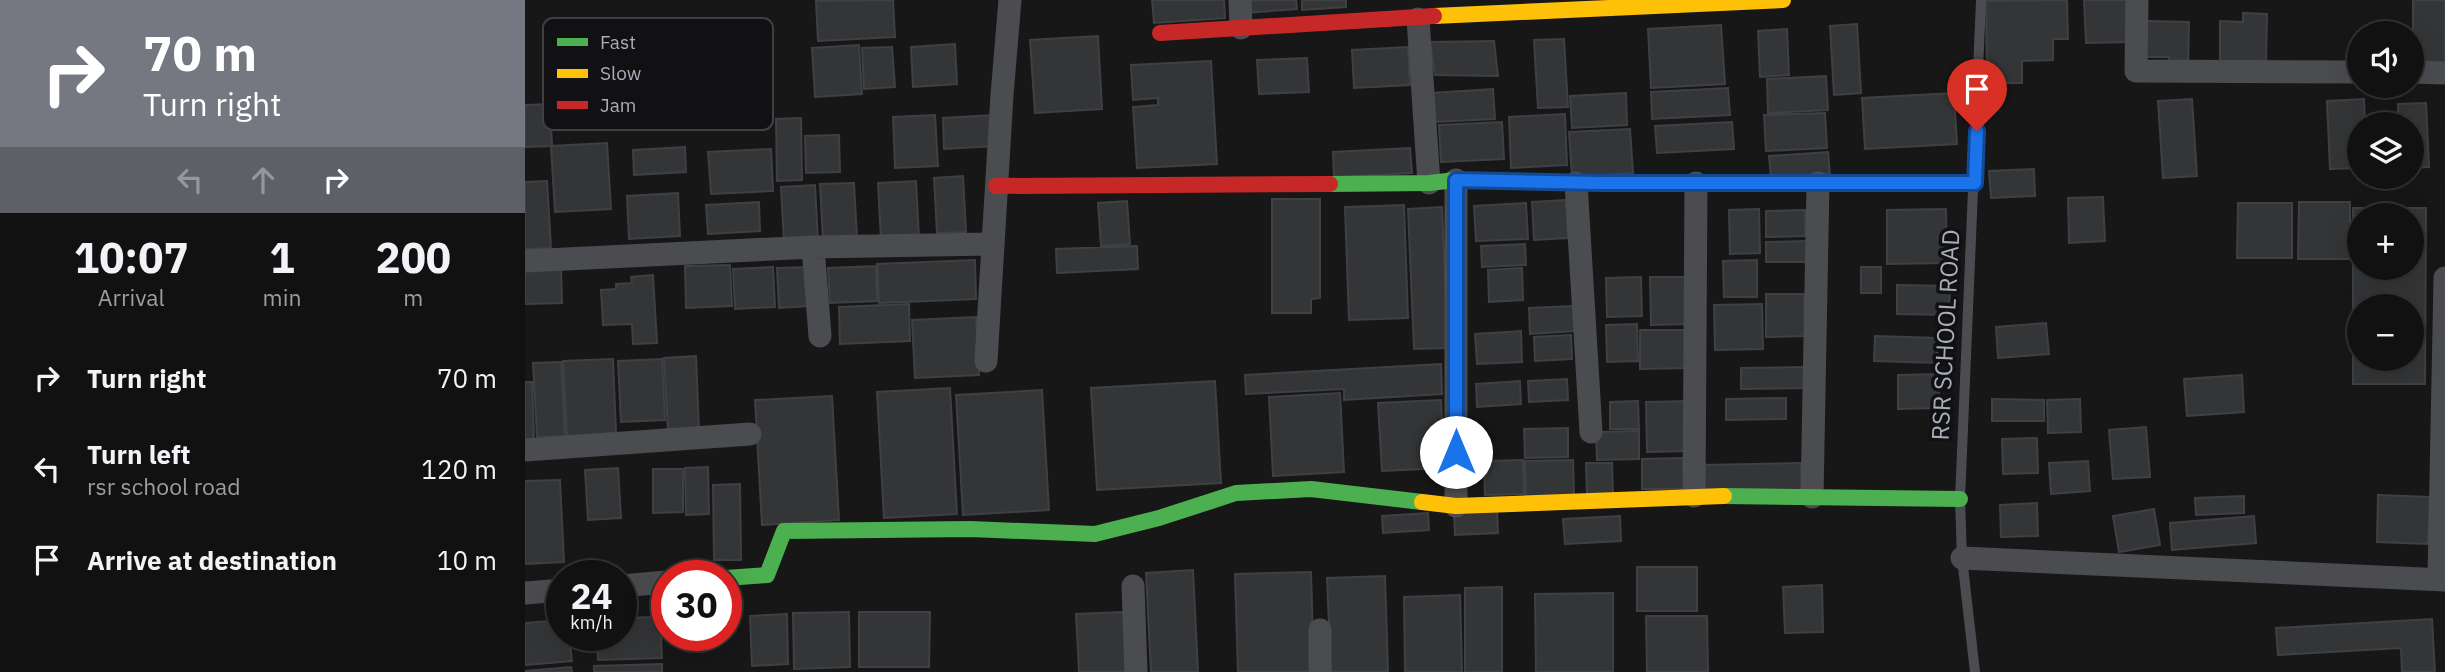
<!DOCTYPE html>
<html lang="en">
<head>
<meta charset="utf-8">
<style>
  :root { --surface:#111; --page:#1a1a1a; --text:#f1f3f6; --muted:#9c9d9f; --line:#303131 }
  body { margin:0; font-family:"IBM Plex Sans",sans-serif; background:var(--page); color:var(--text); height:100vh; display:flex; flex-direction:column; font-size:26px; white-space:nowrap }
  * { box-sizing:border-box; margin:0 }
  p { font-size:23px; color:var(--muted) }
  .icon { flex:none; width:38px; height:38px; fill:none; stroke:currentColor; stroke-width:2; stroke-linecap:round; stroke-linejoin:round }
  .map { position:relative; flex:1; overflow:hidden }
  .sheet { display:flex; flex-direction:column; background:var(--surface); width:525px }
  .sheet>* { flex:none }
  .top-card { background:#757880; color:#fff; overflow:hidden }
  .tools { position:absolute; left:1822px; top:21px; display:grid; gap:14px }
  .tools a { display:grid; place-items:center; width:77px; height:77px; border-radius:50%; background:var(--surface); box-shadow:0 7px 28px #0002,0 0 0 2px var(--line); font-size:35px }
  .speed { position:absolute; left:21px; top:560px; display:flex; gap:14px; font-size:35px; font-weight:700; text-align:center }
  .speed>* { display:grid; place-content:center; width:91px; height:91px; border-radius:50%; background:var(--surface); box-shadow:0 7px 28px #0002,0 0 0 2px var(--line); line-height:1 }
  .speed small { font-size:18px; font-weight:400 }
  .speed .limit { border:10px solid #d22; background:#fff; color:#111 }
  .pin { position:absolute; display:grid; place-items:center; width:60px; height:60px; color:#fff; margin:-72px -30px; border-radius:50% 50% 50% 0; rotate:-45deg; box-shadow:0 0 7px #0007 }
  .pin .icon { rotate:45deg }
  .me { position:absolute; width:77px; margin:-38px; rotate:0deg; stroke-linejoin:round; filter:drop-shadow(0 0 5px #0008) }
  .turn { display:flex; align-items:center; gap:24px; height:147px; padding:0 28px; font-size:32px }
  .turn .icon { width:91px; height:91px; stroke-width:2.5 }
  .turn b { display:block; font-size:49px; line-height:60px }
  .lanes { display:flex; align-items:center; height:66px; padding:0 28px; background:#0003; justify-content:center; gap:35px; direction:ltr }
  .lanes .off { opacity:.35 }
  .eta { display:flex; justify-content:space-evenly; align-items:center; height:119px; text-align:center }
  .eta b { font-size:42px; font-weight:700; line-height:49px }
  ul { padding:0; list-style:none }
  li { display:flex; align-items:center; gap:21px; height:91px; padding:0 28px }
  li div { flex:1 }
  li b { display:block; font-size:26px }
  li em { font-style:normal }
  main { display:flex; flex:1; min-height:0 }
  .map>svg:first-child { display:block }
</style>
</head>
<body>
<main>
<section class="sheet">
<div class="top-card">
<div class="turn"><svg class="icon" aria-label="right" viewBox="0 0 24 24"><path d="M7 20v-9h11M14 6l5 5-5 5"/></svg><div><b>70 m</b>Turn right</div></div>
<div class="lanes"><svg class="icon off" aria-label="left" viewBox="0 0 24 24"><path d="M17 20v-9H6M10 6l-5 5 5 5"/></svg><svg class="icon off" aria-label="ahead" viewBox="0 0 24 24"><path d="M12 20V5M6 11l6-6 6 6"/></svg><svg class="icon" aria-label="right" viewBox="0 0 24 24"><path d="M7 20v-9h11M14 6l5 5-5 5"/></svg></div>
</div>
<div class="eta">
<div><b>10:07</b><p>Arrival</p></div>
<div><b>1</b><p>min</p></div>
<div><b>200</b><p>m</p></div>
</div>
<ul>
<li><svg class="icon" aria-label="right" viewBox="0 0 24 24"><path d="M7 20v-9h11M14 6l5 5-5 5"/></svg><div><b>Turn right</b></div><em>70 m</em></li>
<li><svg class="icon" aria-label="left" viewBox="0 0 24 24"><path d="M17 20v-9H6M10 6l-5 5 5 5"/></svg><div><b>Turn left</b><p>rsr school road</p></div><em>120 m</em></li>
<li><svg class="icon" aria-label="arrive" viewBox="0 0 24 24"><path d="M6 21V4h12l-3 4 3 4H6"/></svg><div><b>Arrive at destination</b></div><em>10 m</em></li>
</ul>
</section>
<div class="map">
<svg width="1920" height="672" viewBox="0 0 1920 672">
  <rect width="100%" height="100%" fill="#171717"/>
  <!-- building -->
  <path fill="#343537" stroke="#3f4043" stroke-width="2" fill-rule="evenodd" d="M368,0L370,37L293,41L291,1Z
    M627,0H699L700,18L629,23Z
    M720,0H771L772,9L721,13Z
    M777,0H821V7L777,10Z
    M1542,0L1543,39H1528V60L1497,61V83H1462L1461,1Z
    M1559,0H1605V42L1561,43Z
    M1888,0H1920V63H1888Z
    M1718,13L1742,14L1741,65L1695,64V21L1718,22Z
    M1621,21L1664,22L1663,67H1643L1644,57H1621Z
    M1332,24L1336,93L1309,95L1305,26Z
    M1196,25L1200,84L1126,88L1123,29Z
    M1262,29L1264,75L1235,77L1233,31Z
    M573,36L577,109L510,113L505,40Z
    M1039,39L1043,107L1013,108L1009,40Z
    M969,41L973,76L910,75L905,42Z
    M430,44L432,84L388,87L386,47Z
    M334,45L337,94L290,97L287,48Z
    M367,47L370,87L339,89L337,48Z
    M883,47L885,85L829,88L827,50Z
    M782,58L784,92L734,94L732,60Z
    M686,61L692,164L612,168L608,107L633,105V98L608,100L606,65Z
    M1301,76L1303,110L1243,113L1242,79Z
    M1203,88L1205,115L1127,119L1126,92Z
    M968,89L970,119L908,122L907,93Z
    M141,92L143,128L103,130L101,95Z
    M1101,93L1102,125L1047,128L1045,96Z
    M1429,93L1432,144L1340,149L1337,98Z
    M1667,99L1672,176L1638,178L1633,101Z
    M1839,99L1840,124H1834V168L1805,169L1802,101Z
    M1901,103L1904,167L1886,168V124H1873V104Z
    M25,104L27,146L0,147V105Z
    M1300,113L1302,148L1241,151L1239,115Z
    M1040,114L1042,165L986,168L984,117Z
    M410,115L413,166L370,168L368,117Z
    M469,115L471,146L419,149L418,118Z
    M276,118L277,180L252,181L251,119Z
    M977,122L979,159L916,162L914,125Z
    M1207,122L1209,149L1132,153L1130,126Z
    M1105,129L1108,173L1047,177L1044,132Z
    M314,135L315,172L281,173L280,136Z
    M82,143L86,209L30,212L26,146Z
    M160,147L161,172L109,175L108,150Z
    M885,148L887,173L809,177L808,152Z
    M246,149L248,191L186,194L183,152Z
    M1303,152L1305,174L1246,178L1244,156Z
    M1509,169L1510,196L1466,198L1464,171Z
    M438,176L441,232L412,233L409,178Z
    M22,181L26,248L0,249V182Z
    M391,181L394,238L356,240L353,183Z
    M329,183L332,238L298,240L295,184Z
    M290,185L293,241L259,242L256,187Z
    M153,193L155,236L104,239L102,196Z
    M1578,197L1580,241L1544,243L1543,198Z
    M747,199H795V298L786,299V313H747Z
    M1041,200L1043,238L1009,240L1007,202Z
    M602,201L605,244L576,246L573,203Z
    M234,202L235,231L183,234L181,205Z
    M1774,202H1825V259H1773Z
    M1001,203L1003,239L951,241L949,206Z
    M1713,203H1767V258H1712Z
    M879,205L883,318L824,320L820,207Z
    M917,207L923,348L889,349L883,209Z
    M1828,208H1901L1900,384H1828ZM1834,215H1886V268H1834ZM1834,306H1886V359H1834Z
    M1234,209L1235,253L1205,254L1204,210Z
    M1421,209L1422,263L1362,264V210Z
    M1280,210V236L1241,237V211Z
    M1283,241V262H1241V242Z
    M1000,244L1001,265L957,267L956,246Z
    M612,246L613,269L532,273L531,249Z
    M450,260L451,299L354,303L352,264Z
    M1232,260V297H1199L1198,261Z
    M205,265L207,306L161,308L160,266Z
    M351,266L352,301L305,303L303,268Z
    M248,267L250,307L210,309L208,269Z
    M284,267L285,306L254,308L252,268Z
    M1336,267H1356V293H1336Z
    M36,268L37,303L0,304V270Z
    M997,268L998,300L964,302L963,270Z
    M128,275L132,343L108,344L107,324L78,325L76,290L91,289V284L107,283L106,277Z
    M1116,277L1117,316L1082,317L1081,278Z
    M1125,277H1165L1166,324L1126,325Z
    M1372,285L1425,286L1424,315L1372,314Z
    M1241,294H1279L1280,336L1241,337Z
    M384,304L385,341L315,344L314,307Z
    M1237,304L1238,349L1190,350L1189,305Z
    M1049,306L1050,331L1005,334L1004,308Z
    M451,317L454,375L390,378L387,320Z
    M1521,323L1524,354L1473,358L1471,327Z
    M1112,324L1113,361L1082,362L1081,325Z
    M1115,330H1162L1163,368L1115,369Z
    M996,331L997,362L952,364L950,334Z
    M1046,335L1047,359L1010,361L1009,337Z
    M1350,336L1413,338L1412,363L1349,361Z
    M171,356L174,430L143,432L139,358Z
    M88,359L91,433L42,436L38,361Z
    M137,359L140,420L96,422L93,361Z
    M36,362L40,436L12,437L8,363Z
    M916,364L917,394L819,400V389L721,394L720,375Z
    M1279,367V388L1216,389V368Z
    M1414,374V408L1373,409V375Z
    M1717,375L1719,412L1662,416L1659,379Z
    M1042,379L1043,400L1004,402L1003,381Z
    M690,381L696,483L572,490L566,388Z
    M995,381L996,404L952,407L951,384Z
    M0,382H7L9,440L0,441Z
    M425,388L432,514L359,518L352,392Z
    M517,390L524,510L438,515L431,395Z
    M815,393L819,472L748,476L744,397Z
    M307,396L314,520L237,525L230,400Z
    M1261,398V419L1201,420V399Z
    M1467,399L1519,400V421H1467Z
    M1555,399L1556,432L1523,433L1522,400Z
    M916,400L919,468L857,471L853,403Z
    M1113,401L1114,429H1085V402Z
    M1165,401L1166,451L1122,452L1121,402Z
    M1621,427L1625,477L1588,479L1584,430Z
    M1043,428V457L1000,458L999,429Z
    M1114,431V459L1072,460L1071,432Z
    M1512,438L1513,473L1478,474L1477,439Z
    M1158,458L1159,489H1117V459Z
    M998,460L999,494L960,495L959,461Z
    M1048,460L1049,496L1001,497L1000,461Z
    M1563,461L1565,491L1526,494L1524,463Z
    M1061,463H1087L1088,494H1062Z
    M1276,463L1277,494L1177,496L1176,465Z
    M183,467L184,514L161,515L160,468Z
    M93,468L96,518L63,520L60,470Z
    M128,469H158V512L128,513Z
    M35,480L39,562L0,564V481Z
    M215,484L216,560H189L188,485Z
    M1853,495L1905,497L1903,544L1852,542Z
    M1719,496V513L1671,515L1670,498Z
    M1512,503L1513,536L1476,537L1475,505Z
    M1629,509L1635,545L1594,552L1588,516Z
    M972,510L973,533L930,535L929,512Z
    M903,513L904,530L858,533L857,516Z
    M1095,516L1096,541L1040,544L1038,519Z
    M1729,516L1731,543L1647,550L1645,523Z
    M1112,567H1172V611H1112Z
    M668,570L673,672H626L621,573Z
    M786,572L789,672H713L710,574Z
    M860,576L863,672H806L802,578Z
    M1297,585L1298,632L1260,633L1258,587Z
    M977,587V672H940V588Z
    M1088,593V672H1011L1010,594Z
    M935,595L937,672H880L879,597Z
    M324,612L325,667L269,669L268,613Z
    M334,612H405L404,667H334Z
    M598,612L601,672H554L551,614Z
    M262,614L263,664L227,666L225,616Z
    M1121,616H1182L1183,672H1122Z
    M135,617L137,658L73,660L72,635H96V618Z
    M1907,619L1910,672H1877L1876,648L1753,655L1751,628Z
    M37,620V635H44L47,661L0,665V623Z
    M137,664V672H69V666Z
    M46,667L47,672H0V671Z"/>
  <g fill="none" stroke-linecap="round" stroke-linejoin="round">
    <!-- lane -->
    <path stroke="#4b4c50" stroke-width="10" d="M1450,672L1437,558L1435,499L1456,0"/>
    <!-- street -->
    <path stroke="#4b4c50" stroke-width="23" d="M715,0L716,28
      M1612,0L1611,71L1834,72
      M893,19L904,183
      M1886,72L1920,73
      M1051,183L1066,432
      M288,247L295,336
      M0,261L288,247L467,244
      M461,361L477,95L485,0
      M0,450L225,434
      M1169,496L1171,183
      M1287,497L1293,183
      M931,506V180
      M1437,558L1920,580
      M1914,579L1920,278
      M96,586L142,582
      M608,586L611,672
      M0,593L37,590
      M795,672V630"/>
    <!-- fast -->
    <path stroke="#4caf50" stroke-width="16" d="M805,184L904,183L931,180L1051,183H1450
      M1199,496L1435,499
      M201,578L242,575L259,531L445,529L570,534L634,518L711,493L786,489L897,502"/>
    <!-- slow -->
    <path stroke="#ffc107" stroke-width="16" d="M909,16L1258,0
      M897,502L931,506L1199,496"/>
    <!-- jam -->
    <path stroke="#c62828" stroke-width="16" d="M635,33L909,16
      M471,186L805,184"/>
  </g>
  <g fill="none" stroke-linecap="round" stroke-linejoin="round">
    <defs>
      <path id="route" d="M931,452V180L1075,183H1450L1452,131"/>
    </defs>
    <!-- route casing -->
    <use href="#route" stroke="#114b97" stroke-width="18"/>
    <!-- route -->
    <use href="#route" stroke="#1a73e8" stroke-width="12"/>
  </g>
  <g text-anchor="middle" stroke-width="7" stroke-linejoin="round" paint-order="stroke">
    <!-- street labels -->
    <g font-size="24" fill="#a8adb8" stroke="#111113">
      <text transform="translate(1421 335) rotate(-87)" y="8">RSR SCHOOL ROAD</text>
    </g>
  </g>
  <!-- legend -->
  <rect x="18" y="18" width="230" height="112" rx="10" fill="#111113" stroke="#3e4045" stroke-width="2"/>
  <rect x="32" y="38" width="31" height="8" fill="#4caf50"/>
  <rect x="32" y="69" width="31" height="9" fill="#ffc107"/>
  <rect x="32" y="101" width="31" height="8" fill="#c62828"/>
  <g font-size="19" fill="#a8adb8">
    <text x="75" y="49">Fast</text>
    <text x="75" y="80">Slow</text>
    <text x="75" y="112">Jam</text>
  </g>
</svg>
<div class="tools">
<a><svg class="icon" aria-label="sound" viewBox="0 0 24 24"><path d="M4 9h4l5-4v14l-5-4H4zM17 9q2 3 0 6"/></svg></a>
<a><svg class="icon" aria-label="layers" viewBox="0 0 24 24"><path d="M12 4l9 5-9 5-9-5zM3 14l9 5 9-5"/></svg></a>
<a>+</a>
<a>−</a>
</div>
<div class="speed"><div>24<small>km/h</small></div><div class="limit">30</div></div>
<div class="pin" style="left:1452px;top:131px;background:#d93025"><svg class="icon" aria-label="arrive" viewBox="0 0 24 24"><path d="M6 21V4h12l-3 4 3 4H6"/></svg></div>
<svg class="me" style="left:931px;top:452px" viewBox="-20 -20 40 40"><circle r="19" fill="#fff"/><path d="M0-13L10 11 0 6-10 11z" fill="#1a73e8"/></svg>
</div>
</main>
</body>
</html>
